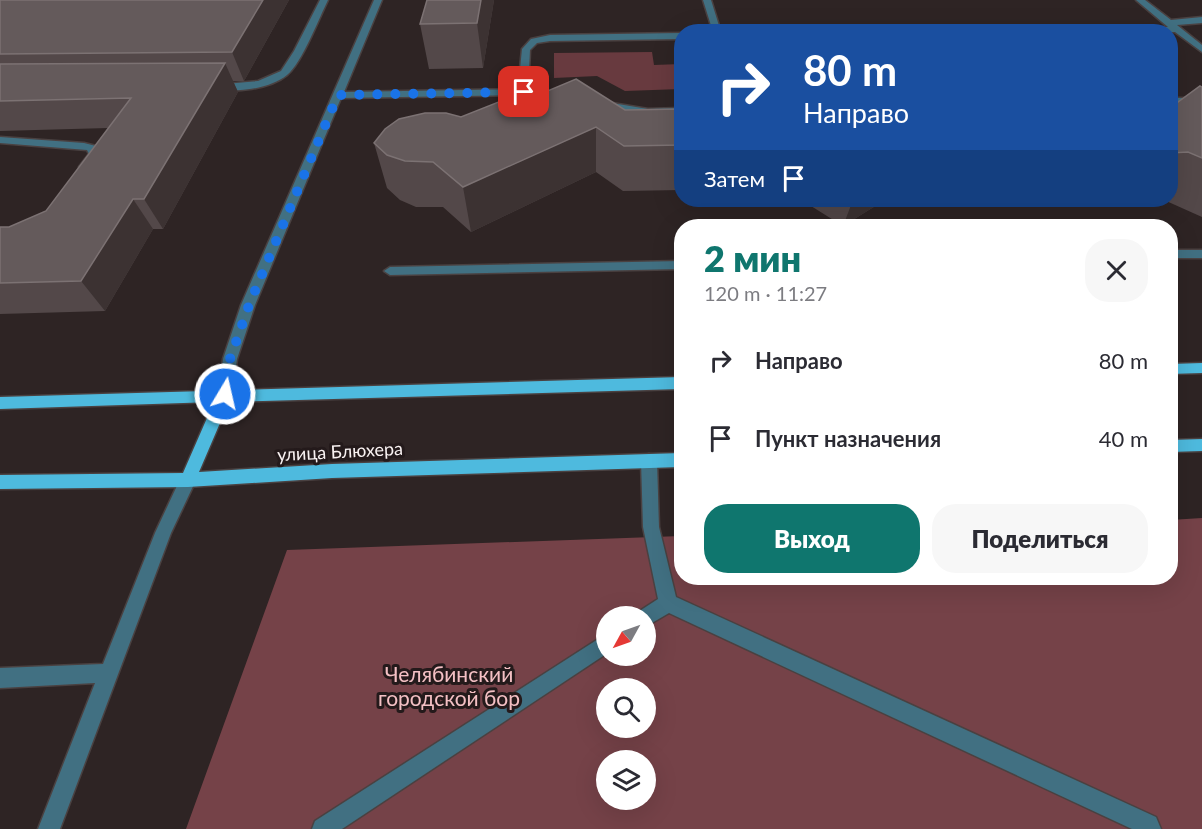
<!DOCTYPE html>
<html lang="ru">
<head>
<meta charset="utf-8">
<style>
  :root { --surface:#fff; --page:#f7f7f7; --text:#2b2b33; --muted:#7c7c81; --accent:#0f766e }
  body { margin:0; font-family:Lato,sans-serif; background:var(--page); color:var(--text); height:100vh; display:flex; flex-direction:column; font-size:22px; white-space:nowrap }
  * { box-sizing:border-box; margin:0 }
  p { font-size:20px; color:var(--muted) }
  .icon { flex:none; width:33px; height:33px; fill:none; stroke:currentColor; stroke-width:2; stroke-linecap:round; stroke-linejoin:round }
  .map { position:relative; flex:1; overflow:hidden }
  .side { position:absolute; left:674px; top:219px; width:504px; height:366px; display:flex; flex-direction:column; background:var(--surface); border-radius:24px; box-shadow:0 6px 24px #0002 }
  .side>* { flex:none }
  .top-card { position:absolute; left:674px; top:24px; width:504px; height:183px; border-radius:24px; box-shadow:0 6px 24px #0002; background:#1a4fa0; color:#fff; overflow:hidden }
  .needle { width:39px; rotate:230deg }
  .buttons { position:absolute; left:596px; top:606px; display:grid; gap:12px }
  .buttons a { display:grid; place-items:center; width:60px; height:60px; border-radius:50%; background:var(--surface); box-shadow:0 6px 24px #0002; font-size:30px }
  .pin { position:absolute; display:grid; place-items:center; width:51px; height:51px; color:#fff; margin:-26px; border-radius:12px; box-shadow:0 3px 9px #0006 }
  .me { position:absolute; width:66px; margin:-33px; rotate:9deg; stroke-linejoin:round; filter:drop-shadow(0 0 4px #0008) }
  .turn { display:flex; align-items:center; gap:21px; height:126px; padding:0 30px; font-size:27px }
  .turn .icon { width:78px; height:78px; stroke-width:2.5 }
  .turn b { display:block; font-size:42px; line-height:51px }
  .then { display:flex; align-items:center; height:57px; padding:0 30px; background:#0003; gap:12px; font-size:22px }
  .round { display:grid; place-items:center; flex:none; width:63px; height:63px; border-radius:24px; background:var(--page) }
  .overview { display:flex; align-items:center; justify-content:space-between; height:102px; padding:0 30px }
  h1 { font-size:36px; font-weight:800; line-height:45px; color:var(--accent) }
  .action { display:flex; gap:12px; margin-top:auto; padding:12px 30px }
  .action a { flex:1; height:69px; border-radius:24px; background:var(--accent); color:#fff; font-size:24px; font-weight:800; line-height:69px; text-align:center }
  .action a+a { background:var(--page); color:var(--text) }
  ul { padding:0; list-style:none }
  li { display:flex; align-items:center; gap:18px; height:78px; padding:0 30px }
  li div { flex:1 }
  li b { display:block; font-size:22px }
  li em { font-style:normal }
  .map>svg:first-child { display:block }
</style>
</head>
<body>
<div class="map">
<svg width="1202" height="829" viewBox="0 0 1202 829">
  <rect width="100%" height="100%" fill="#2e2424"/>
  <!-- green -->
  <path fill="#683a3f" d="M652,52L654,65L681,64V89L625,91L597,76L554,78V53Z"/>
  <!-- forest -->
  <path fill="#754248" fill-rule="evenodd" d="M1202,518V829H186L287,550L681,536V578H1170V520ZM606,616H645V656H606ZM606,688H645V728H606ZM606,760H645V800H606Z"/>
  <g fill="none" stroke-linecap="round" stroke-linejoin="round">
    <defs>
      <path id="minor" d="M320,0H328C319,18 302,63 287,75C270,89 235,93 214,89V85L258,81L281,71L294,51Z
        M374,0H382L344,92L518,89L522,49L531,39L550,35L681,33V39L550,41L537,43L530,50L528,92L523,95L341,98L255,305L237,359L232,395L230,399H220L218,395L223,359L241,305Z
        M703,0H711L721,32H713Z
        M1136,0H1145L1171,20L1202,17V23L1177,25L1202,45V52L1175,32H964L968,29L1168,27Z
        M1170,98H1202V104H1170Z
        M600,101L648,109L681,108V114L648,115L597,106L595,104Z
        M0,137L84,143L96,146L99,154L88,169L84,170L79,167L89,154L87,150L0,143Z
        M1170,250H1202V258H1170Z
        M681,261V269L390,275L384,271L390,267Z
        M649,454L655,456L657,461L659,527L676,597L1156,817L1161,829H1132L669,613L645,627V616H636L638,612L658,599L643,527L641,461L643,456Z
        M188,473L194,475L196,480L171,533L60,829H38L95,683L0,688V668L103,664L155,533L182,475Z
        M606,634V654L342,829H312L315,821Z"/>
      <path id="major" d="M1202,363V373L1170,374V364Z
        M681,377V389L229,402L199,472L332,464L681,453V467L332,478L188,487L0,489V475L183,473L214,402L0,409V397Z
        M1202,439V451L1170,452V440Z"/>
    </defs>
    <!-- minor casing -->
    <use href="#minor" stroke="#4a4141" stroke-width="3"/>
    <!-- major casing -->
    <use href="#major" stroke="#4a4141" stroke-width="3"/>
    <!-- minor -->
    <use href="#minor" fill="#417082" fill-rule="evenodd"/>
    <!-- major -->
    <use href="#major" fill="#4ebade" fill-rule="evenodd"/>
  </g>
  <!-- wall -->
  <path fill="#534849" d="M0,0H289L244,81H233L238,92L163,229H153L105,311L0,314V227H9L46,211L108,128L0,131Z
    M494,0L483,68L429,69L420,24Z
    M1202,87V217L1164,200H1170V108Z
    M531,98L625,110L681,109V190L623,191L596,172L471,232L443,207H416L400,200L387,188L374,143L461,117Z
    M778,200H885L843,226L803,201H783Z"/>
  <!-- shaded-wall -->
  <path fill="#3c3232" d="M263,0H289L244,81L232,52Z
    M481,0H494L483,68L477,23Z
    M225,63L238,92L163,229L144,199Z
    M596,127V172L471,232L463,187Z
    M133,199L153,229L105,311L81,281Z
    M853,200H885L843,226Z"/>
  <!-- building -->
  <path fill="#645a5b" stroke="#7c7273" stroke-width="1.5" d="M0,0H263L232,52L0,54Z
    M427,0H481L477,23L420,24Z
    M225,63L144,199H133L81,281L0,283V227H9L46,211L131,98L0,101V64Z
    M576,79L625,110L681,109V145L624,146L596,127L463,187L433,162L405,161L387,155L374,143L385,129L399,119L425,113H446L461,117L524,92L531,98Z
    M1200,86L1202,87V158L1188,152L1170,153V108Z"/>
  <g fill="none" stroke-linecap="round" stroke-linejoin="round">
    <!-- route -->
    <path stroke="#1a73e8" stroke-width="10" stroke-dasharray="0 18" d="M225,394L230,359L249,305L338,95L524,92"/>
  </g>
  <g text-anchor="middle" stroke-width="6" stroke-linejoin="round" paint-order="stroke">
    <!-- street labels -->
    <g font-size="18" fill="#f9f2f2" stroke="#241a1b">
      <text transform="translate(340 452) rotate(-3)" y="6">улица Блюхера</text>
    </g>
    <!-- near-park labels -->
    <g font-size="21" fill="#f4c0c4" stroke="#241a1b">
      <text x="449" y="682">Челябинский<tspan x="449" dy="24">городской бор</tspan></text>
    </g>
  </g>
</svg>
<div class="buttons">
<a><svg class="needle" viewBox="-14 -14 28 28"><path d="M0-13l5 13h-10z" fill="#e53935"/><path d="M0 13l5-13h-10z" fill="#7c7c81"/></svg></a>
<a><svg class="icon" aria-label="search" viewBox="0 0 24 24"><circle cx="10" cy="10" r="6"/><path d="M15 15l6 6"/></svg></a>
<a><svg class="icon" aria-label="layers" viewBox="0 0 24 24"><path d="M12 4l9 5-9 5-9-5zM3 14l9 5 9-5"/></svg></a>
</div>
<div class="pin" style="left:524px;top:92px;background:#d93025"><svg class="icon" aria-label="arrive" viewBox="0 0 24 24"><path d="M6 21V4h12l-3 4 3 4H6"/></svg></div>
<svg class="me" style="left:225px;top:394px" viewBox="-20 -20 40 40"><circle r="17" fill="#1a73e8" stroke="#fff" stroke-width="3"/><path d="M0-11L8 9 0 5-8 9z" fill="#fff"/></svg>
<div class="top-card">
<div class="turn"><svg class="icon" aria-label="right" viewBox="0 0 24 24"><path d="M7 20v-9h11M14 6l5 5-5 5"/></svg><div><b>80 m</b>Направо</div></div>
<div class="then">Затем<svg class="icon" aria-label="arrive" viewBox="0 0 24 24"><path d="M6 21V4h12l-3 4 3 4H6"/></svg></div>
</div>
<section class="side">
<div class="overview"><div><h1>2 мин</h1><p>120 m · 11:27</p></div><a class="round"><svg class="icon" aria-label="close" viewBox="0 0 24 24"><path d="M6 6l12 12M18 6L6 18"/></svg></a></div>
<ul>
<li><svg class="icon" aria-label="right" viewBox="0 0 24 24"><path d="M7 20v-9h11M14 6l5 5-5 5"/></svg><div><b>Направо</b></div><em>80 m</em></li>
<li><svg class="icon" aria-label="arrive" viewBox="0 0 24 24"><path d="M6 21V4h12l-3 4 3 4H6"/></svg><div><b>Пункт назначения</b></div><em>40 m</em></li>
</ul>
<div class="action"><a>Выход</a><a>Поделиться</a></div>
</section>
</div>
</body>
</html>
